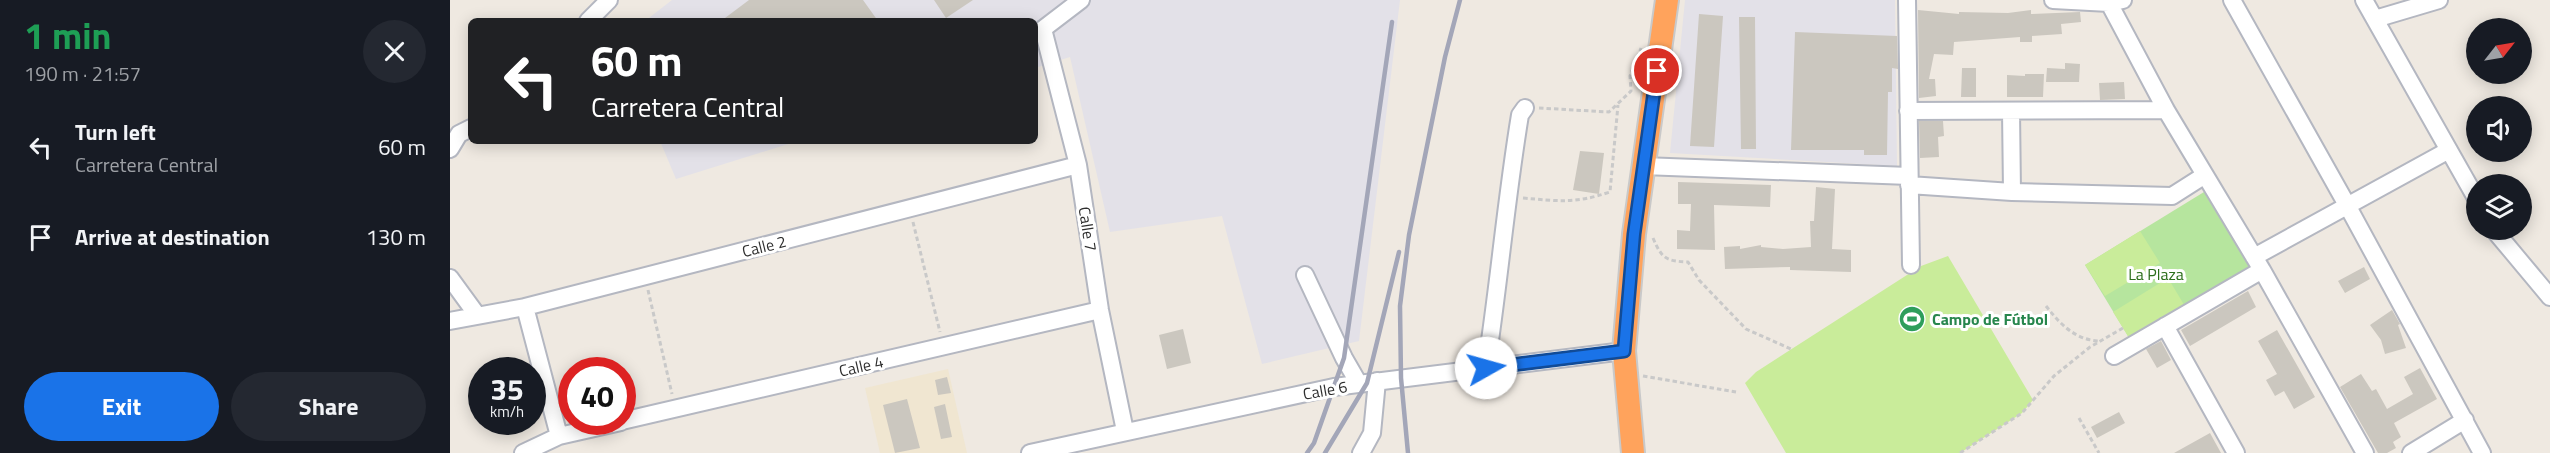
<!DOCTYPE html>
<html lang="en">
<head>
<meta charset="utf-8">
<style>
  :root { --surface:#171b24; --page:#242831; --text:#f1f3f6; --muted:#9ea1a6; --accent:#1a73e8 }
  body { margin:0; font-family:"Titillium Web",sans-serif; background:var(--page); color:var(--text); height:100vh; display:flex; flex-direction:column; font-size:22px; white-space:nowrap }
  * { box-sizing:border-box; margin:0 }
  p { font-size:20px; color:var(--muted) }
  .icon { flex:none; width:33px; height:33px; fill:none; stroke:currentColor; stroke-width:2; stroke-linecap:round; stroke-linejoin:round }
  .map { position:relative; flex:1; overflow:hidden }
  .details { display:flex; flex-direction:column; background:var(--surface); width:450px }
  .details>* { flex:none }
  .hud { position:absolute; left:18px; top:18px; width:570px; height:126px; border-radius:9px; box-shadow:0 3px 15px #0003; background:#202124; color:#fff; overflow:hidden }
  .needle { width:39px; rotate:59deg }
  .fabs { position:absolute; left:2016px; top:18px; display:grid; gap:12px }
  .fabs a { display:grid; place-items:center; width:66px; height:66px; border-radius:50%; background:var(--surface); box-shadow:0 3px 15px #0003; font-size:30px }
  .speed { position:absolute; left:18px; top:357px; display:flex; gap:12px; font-size:30px; font-weight:700; text-align:center }
  .speed>* { display:grid; place-content:center; width:78px; height:78px; border-radius:50%; background:var(--surface); box-shadow:0 3px 15px #0003; line-height:1 }
  .speed small { font-size:15px; font-weight:400 }
  .speed .limit { border:9px solid #d22; background:#fff; color:#111 }
  .pin { position:absolute; display:grid; place-items:center; width:51px; height:51px; color:#fff; margin:-26px; border:3px solid #fff; border-radius:50%; box-shadow:0 2px 6px #0007 }
  .me { position:absolute; width:66px; margin:-33px; rotate:83deg; stroke-linejoin:round; filter:drop-shadow(0 0 4px #0008) }
  .turn { display:flex; align-items:center; gap:21px; height:126px; padding:0 24px; font-size:27px }
  .turn .icon { width:78px; height:78px; stroke-width:2.5 }
  .turn b { display:block; font-size:42px; line-height:51px }
  .round { display:grid; place-items:center; flex:none; width:63px; height:63px; border-radius:32px; background:var(--page) }
  .headline { display:flex; align-items:center; justify-content:space-between; height:102px; padding:0 24px }
  h1 { font-size:36px; font-weight:700; line-height:45px; color:#1e9e55 }
  .button { display:flex; gap:12px; margin-top:auto; padding:12px 24px }
  .button a { flex:1; height:69px; border-radius:36px; background:var(--accent); color:#fff; font-size:24px; font-weight:700; line-height:69px; text-align:center }
  .button a+a { background:var(--page); color:var(--text) }
  ul { padding:0; list-style:none }
  li { display:flex; align-items:center; gap:18px; height:90px; padding:0 24px }
  li div { flex:1 }
  li b { display:block; font-size:22px }
  li em { font-style:normal }
  main { display:flex; flex:1; min-height:0 }
  .map>svg:first-child { display:block }
</style>
</head>
<body>
<main>
<section class="details">
<div class="headline"><div><h1>1 min</h1><p>190 m · 21:57</p></div><a class="round"><svg class="icon" aria-label="close" viewBox="0 0 24 24"><path d="M6 6l12 12M18 6L6 18"/></svg></a></div>
<ul>
<li><svg class="icon" aria-label="left" viewBox="0 0 24 24"><path d="M17 20v-9H6M10 6l-5 5 5 5"/></svg><div><b>Turn left</b><p>Carretera Central</p></div><em>60 m</em></li>
<li><svg class="icon" aria-label="arrive" viewBox="0 0 24 24"><path d="M6 21V4h12l-3 4 3 4H6"/></svg><div><b>Arrive at destination</b></div><em>130 m</em></li>
</ul>
<div class="button"><a>Exit</a><a>Share</a></div>
</section>
<div class="map">
<svg width="2100" height="453" viewBox="0 0 2100 453">
  <rect width="100%" height="100%" fill="#efe9e1"/>
  <!-- industrial -->
  <path fill="#e3e1e8" d="M222,0H950L909,341L812,364L772,216L660,232L620,57L585,68V21H195Z
    M1235,0H1445L1447,166L1220,153Z
    M210,141H348L226,179Z"/>
  <!-- education -->
  <path fill="#f0e6d1" d="M498,369L517,453H430L415,388Z"/>
  <!-- green -->
  <path fill="#b6e59e" d="M1754,192L1801,268L1681,341L1635,265Z"/>
  <!-- pitch -->
  <path fill="#c9ec9a" d="M1690,231L1710,263L1655,296L1635,265Z
    M1498,256L1583,400L1572,413L1510,453H1336L1295,383L1306,372L1471,266Z
    M1718,278L1736,308L1681,341L1663,312Z"/>
  <!-- building -->
  <path fill="#cbc7bf" d="M299,0H413L428,21H271Z
    M484,0H523L496,18Z
    M1468,10L1509,14V12L1558,13L1581,10V14L1630,12L1631,22L1611,24L1612,34L1582,36V42H1570V37L1504,42L1503,55L1484,54L1479,79H1485L1486,96L1469,98Z
    M1249,14L1273,16L1264,147L1240,146Z
    M1289,17H1305L1306,149H1291Z
    M1345,32L1447,36L1448,69L1442,68V92H1438L1437,155H1414V150H1341Z
    M1615,63L1630,64L1629,82H1596L1597,68L1615,69Z
    M1512,68H1526V97H1511Z
    M1575,74H1594L1593,97H1557V75L1575,76Z
    M1674,82L1675,99L1650,100L1649,83Z
    M1469,121H1493L1494,136L1488,137L1489,157L1470,158Z
    M1130,151L1154,153L1149,194L1123,190Z
    M1228,182L1321,185L1320,207L1264,205L1265,250L1227,249V230L1240,231L1241,204H1228Z
    M1366,187L1385,189L1382,249L1401,250V272L1340,270V267L1275,269L1274,247L1290,246V249L1311,245V247L1333,249L1361,247L1360,221H1364Z
    M1914,267L1920,279L1895,293L1888,281Z
    M1798,291L1806,307L1740,346L1731,330Z
    M1942,310L1950,324L1948,325L1956,348L1935,354L1931,340L1920,325Z
    M733,329L741,363L717,369L709,335Z
    M1827,330L1865,397L1844,409L1834,391L1825,396L1816,380L1827,374L1808,341Z
    M1711,341L1721,360L1707,368L1696,349Z
    M1970,368L1987,399L1944,423L1951,437L1943,442L1946,448L1937,453H1928L1890,387L1911,374L1922,391L1926,389L1937,409L1963,394L1954,377Z
    M497,377L501,393L488,395L485,380Z
    M457,399L470,448L445,453L433,405Z
    M495,404L502,437L491,439L484,407Z
    M1669,412L1675,423L1647,438L1641,427Z
    M1760,433L1771,453H1724Z"/>
  <g fill="none" stroke-linecap="round" stroke-linejoin="round">
    <defs>
      <path id="minor" d="M631,0L593,29L628,165L650,310L675,431
        M1457,0L1461,265
        M1603,0L1659,3L1673,0
        M1782,0L1897,205L2032,453
        M1914,0L2026,198
        M1659,3L1716,110L1812,270L1915,453
        M1925,19L1989,0
        M138,21L159,0
        M1458,111L1716,110
        M1561,111L1562,192
        M0,149L9,134L21,128
        M1193,166L1459,176
        M1459,185L1562,192L1722,196L1755,175
        M2044,230L2100,297
        M1804,257L1999,150
        M855,275L894,358L909,384
        M0,278L27,315
        M75,307L109,436
        M0,321L75,307L628,165
        M1715,326L1786,453
        M1664,356L1812,270
        M1036,368C1049,284 1056,199 1070,115L1075,108
        M172,421L650,310
        M73,453L109,436L171,422
        M580,453L884,387L1174,351
        M911,453L922,433L927,381
        M1961,453L2015,420"/>
      <path id="highway" d="M1183,453L1174,351L1184,234L1217,0"/>
    </defs>
    <!-- minor casing -->
    <use href="#minor" stroke="#b4b7c1" stroke-width="20"/>
    <!-- highway casing -->
    <use href="#highway" stroke="#c9c9c9" stroke-width="26"/>
    <!-- path -->
    <path stroke="#c9c9c9" stroke-width="3" stroke-dasharray="4.5 3" stroke-linecap="butt" d="M1089,108L1159,112L1181,91L1180,76L1191,48
      M1073,198C1110,201 1124,204 1160,192L1168,105
      M463,222L490,332
      M1203,238C1212,259 1216,261 1238,262L1249,280L1296,329L1341,349
      M198,290L222,394
      M1596,306C1610,324 1626,341 1651,341
      M1193,376L1286,392
      M1629,418L1649,453
      M1510,453L1572,413L1604,376L1640,347L1673,328"/>
    <!-- minor -->
    <use href="#minor" stroke="#fff" stroke-width="16"/>
    <!-- highway -->
    <use href="#highway" stroke="#ffa35c" stroke-width="22"/>
    <!-- rail -->
    <path stroke="#a3a6b8" stroke-width="4.5" d="M857,453L864,443L894,358L942,22
      M875,453L917,383L949,252
      M958,453L951,378L950,306L959,235L995,57L1010,0"/>
  </g>
  <g fill="none" stroke-linecap="round" stroke-linejoin="round">
    <defs>
      <path id="route" d="M1036,368L1174,351L1184,234L1207,71"/>
    </defs>
    <!-- route casing -->
    <use href="#route" stroke="#114b97" stroke-width="15"/>
    <!-- route -->
    <use href="#route" stroke="#1a73e8" stroke-width="10"/>
  </g>
  <!-- icons -->
  <defs>
    <symbol id="stadium-disc" viewBox="-11 -11 22 22"><circle r="9.5" fill="#2e9e5b" stroke="#fff"/><path d="M0-5a6.5 5 0 1 0 0 10a6.5 5 0 1 0 0-10ZM-3.5-1.8h7v3.6h-7Z" fill="#fff"/></symbol>
  </defs>
  <g fill-rule="evenodd">
    <use href="#stadium-disc" x="1447" y="304" width="30" height="30"/>
  </g>
  <g text-anchor="middle" stroke-width="6" stroke-linejoin="round" paint-order="stroke">
    <!-- street labels -->
    <g font-size="16" fill="#2e2e2e" stroke="#fff">
      <text transform="translate(638 229) rotate(81)" y="6">Calle 7</text>
      <text transform="translate(314 246) rotate(-14)" y="6">Calle 2</text>
      <text transform="translate(411 366) rotate(-13)" y="6">Calle 4</text>
      <text transform="translate(875 390) rotate(-10)" y="6">Calle 6</text>
    </g>
    <!-- park labels -->
    <g font-size="16" fill="#2c6e1b" stroke="#fff">
      <text x="1706" y="280">La Plaza</text>
    </g>
    <!-- leisure labels -->
    <g font-size="16" font-weight="bold" fill="#27864d" stroke="#fff" text-anchor="start">
      <text x="1482" y="325">Campo de Fútbol</text>
    </g>
  </g>
</svg>
<div class="fabs">
<a><svg class="needle" viewBox="-14 -14 28 28"><path d="M0-13l5 13h-10z" fill="#e53935"/><path d="M0 13l5-13h-10z" fill="#9ea1a6"/></svg></a>
<a><svg class="icon" aria-label="sound" viewBox="0 0 24 24"><path d="M4 9h4l5-4v14l-5-4H4zM17 9q2 3 0 6"/></svg></a>
<a><svg class="icon" aria-label="layers" viewBox="0 0 24 24"><path d="M12 4l9 5-9 5-9-5zM3 14l9 5 9-5"/></svg></a>
</div>
<div class="speed"><div>35<small>km/h</small></div><div class="limit">40</div></div>
<div class="pin" style="left:1207px;top:71px;background:#d93025"><svg class="icon" aria-label="arrive" viewBox="0 0 24 24"><path d="M6 21V4h12l-3 4 3 4H6"/></svg></div>
<svg class="me" style="left:1036px;top:368px" viewBox="-20 -20 40 40"><circle r="19" fill="#fff"/><path d="M0-13L10 11 0 6-10 11z" fill="#1a73e8"/></svg>
<div class="hud">
<div class="turn"><svg class="icon" aria-label="left" viewBox="0 0 24 24"><path d="M17 20v-9H6M10 6l-5 5 5 5"/></svg><div><b>60 m</b>Carretera Central</div></div>
</div>
</div>
</main>
</body>
</html>
